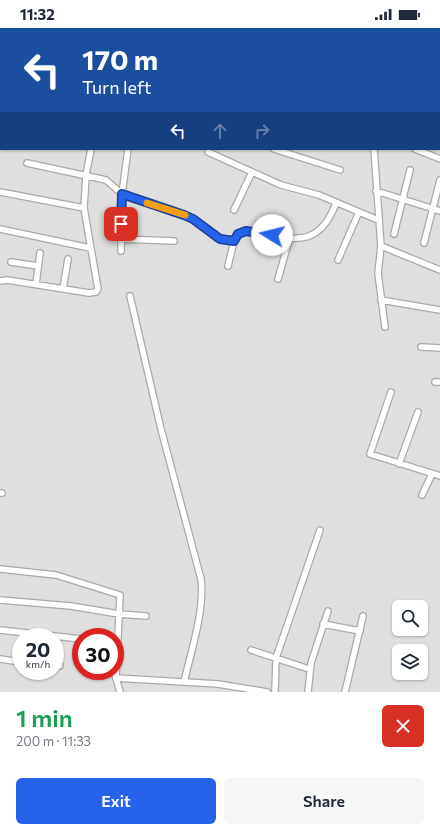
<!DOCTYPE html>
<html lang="en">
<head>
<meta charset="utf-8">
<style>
  :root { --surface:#fff; --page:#f6f6f7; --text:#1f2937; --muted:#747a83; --accent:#2563eb }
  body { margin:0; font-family:Commissioner,sans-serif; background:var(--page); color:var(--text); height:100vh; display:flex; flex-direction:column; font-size:15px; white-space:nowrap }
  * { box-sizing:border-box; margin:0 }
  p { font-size:13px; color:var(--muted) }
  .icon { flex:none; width:22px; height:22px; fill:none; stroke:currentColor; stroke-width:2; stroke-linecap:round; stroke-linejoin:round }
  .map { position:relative; height:664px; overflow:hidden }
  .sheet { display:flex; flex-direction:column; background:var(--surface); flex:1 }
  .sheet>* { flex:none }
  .banner { position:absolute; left:0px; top:0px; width:440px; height:122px; box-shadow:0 1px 3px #0004; background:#1a4fa0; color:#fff; overflow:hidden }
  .fabs { position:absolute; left:392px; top:572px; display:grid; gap:8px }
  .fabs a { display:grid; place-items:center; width:36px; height:36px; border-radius:6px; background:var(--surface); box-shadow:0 1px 3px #0004; font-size:20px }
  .speed { position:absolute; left:12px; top:600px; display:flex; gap:8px; font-size:20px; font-weight:700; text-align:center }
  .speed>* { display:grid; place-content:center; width:52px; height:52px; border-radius:50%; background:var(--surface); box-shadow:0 1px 3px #0004; line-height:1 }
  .speed small { font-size:10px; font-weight:400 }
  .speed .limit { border:6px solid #d22; background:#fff; color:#111 }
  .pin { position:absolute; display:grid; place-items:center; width:34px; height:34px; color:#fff; margin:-17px; border-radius:8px; box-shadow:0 2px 6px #0006 }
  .me { position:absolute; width:44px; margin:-22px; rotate:279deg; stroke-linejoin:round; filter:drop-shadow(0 0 3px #0008) }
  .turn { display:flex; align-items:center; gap:14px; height:84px; padding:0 16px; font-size:18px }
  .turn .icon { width:52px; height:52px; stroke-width:2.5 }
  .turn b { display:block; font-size:28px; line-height:34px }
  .lanes { display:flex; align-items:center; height:38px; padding:0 16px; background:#0003; justify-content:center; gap:20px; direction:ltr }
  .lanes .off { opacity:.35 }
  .round { display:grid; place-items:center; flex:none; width:42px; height:42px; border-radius:6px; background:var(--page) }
  .overview { display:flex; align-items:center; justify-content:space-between; height:68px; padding:0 16px }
  h1 { font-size:24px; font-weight:600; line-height:30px; color:#1e9e55 }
  .action { display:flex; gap:8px; margin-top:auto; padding:8px 16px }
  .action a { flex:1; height:46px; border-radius:6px; background:var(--accent); color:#fff; font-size:16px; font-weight:600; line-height:46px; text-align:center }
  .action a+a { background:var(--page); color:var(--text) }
  .status { display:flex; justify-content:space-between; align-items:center; height:28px; padding:0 20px; background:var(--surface); direction:ltr }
  .status svg { height:11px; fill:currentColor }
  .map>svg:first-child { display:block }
</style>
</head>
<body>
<div class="status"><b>11:32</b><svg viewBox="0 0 49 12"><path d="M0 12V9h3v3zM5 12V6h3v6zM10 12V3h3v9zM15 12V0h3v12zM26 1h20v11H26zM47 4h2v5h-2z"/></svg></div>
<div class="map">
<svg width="440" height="664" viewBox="0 0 440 664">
  <rect width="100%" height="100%" fill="#f2efe9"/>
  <!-- residential -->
  <path fill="#e0dfdf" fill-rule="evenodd" d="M0,0H440V664H0ZM1,1H439V121H1ZM399,579H421V601H399ZM21,609H55V643H21ZM81,609H115V643H81ZM399,623H421V645H399Z"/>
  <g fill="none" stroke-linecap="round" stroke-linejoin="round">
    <defs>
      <path id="minor" d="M13,0L16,1
        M223,0L226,1
        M218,1V0
        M260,1V0
        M371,1V0
        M433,1V0
        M439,20H440
        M439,61H440
        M0,95L1,96
        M439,112H440
        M274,121L340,142
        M374,121L381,218L378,245L385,299
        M415,121L440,131
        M208,124L281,157L319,167L378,192
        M27,135L106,152L122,166L128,169L184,187L193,191L220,211L234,213
        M376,163L440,183
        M0,164L84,180
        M234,182L252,144
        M0,201L90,220
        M394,206L410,142
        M121,211L174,213
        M424,215L440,152
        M381,218L440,242
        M121,223L122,166L128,121
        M338,232L359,184
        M11,234L38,238
        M228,238L234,213L241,204L246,203C288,208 317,226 336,175
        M278,251L290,209
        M0,253L7,252L89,265L96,264L98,261L84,180L86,147L91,121
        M36,256L40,225
        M63,261L68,231
        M130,268L161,401L201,551C205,581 191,624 184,654
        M381,272L440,282
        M421,319L440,320
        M435,354H440
        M391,364L370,426L440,448
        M399,436L418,384
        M0,465H2
        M422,467L432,446
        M0,541L56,547L120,567L116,650L218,656L267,664
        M0,572L71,578L119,586L146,588
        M323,596L360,603
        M0,602L81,611
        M251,622L309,641
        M0,631L21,634
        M55,637L60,638
        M115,647L120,664
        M275,664L276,630L320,502
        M308,664L311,635L328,583
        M345,664L363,588"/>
    </defs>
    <!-- minor casing -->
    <use href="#minor" stroke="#a9a9a9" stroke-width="8"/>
    <!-- minor -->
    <use href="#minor" stroke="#fff" stroke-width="5.5"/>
  </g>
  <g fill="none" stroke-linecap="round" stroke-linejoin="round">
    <defs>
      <path id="route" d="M121,196L122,166L184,187L193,191L220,211L234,213L238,206L246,203L272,207"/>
    </defs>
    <!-- route casing -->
    <use href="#route" stroke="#184099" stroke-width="10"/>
    <!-- route -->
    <use href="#route" stroke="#2563eb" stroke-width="7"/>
    <!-- slow -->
    <path stroke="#f59e0b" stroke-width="7" d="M147,175L185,187"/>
  </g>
</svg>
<div class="fabs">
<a><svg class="icon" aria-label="search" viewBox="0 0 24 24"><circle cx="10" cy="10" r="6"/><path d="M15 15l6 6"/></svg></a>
<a><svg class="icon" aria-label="layers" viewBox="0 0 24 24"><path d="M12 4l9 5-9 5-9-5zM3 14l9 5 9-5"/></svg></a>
</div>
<div class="speed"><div>20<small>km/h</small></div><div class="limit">30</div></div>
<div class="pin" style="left:121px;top:196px;background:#d93025"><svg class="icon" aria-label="arrive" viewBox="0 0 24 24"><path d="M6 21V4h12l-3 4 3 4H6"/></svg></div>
<svg class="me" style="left:272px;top:207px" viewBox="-20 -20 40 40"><circle r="19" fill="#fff"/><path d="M0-13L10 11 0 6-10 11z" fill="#2563eb"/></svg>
<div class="banner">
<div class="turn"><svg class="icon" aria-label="left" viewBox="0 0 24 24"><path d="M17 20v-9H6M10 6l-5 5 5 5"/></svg><div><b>170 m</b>Turn left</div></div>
<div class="lanes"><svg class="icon" aria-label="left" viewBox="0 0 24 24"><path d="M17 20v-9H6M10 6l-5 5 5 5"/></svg><svg class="icon off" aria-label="ahead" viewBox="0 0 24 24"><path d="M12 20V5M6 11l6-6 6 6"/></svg><svg class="icon off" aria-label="right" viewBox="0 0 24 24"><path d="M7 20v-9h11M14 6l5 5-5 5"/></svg></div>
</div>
</div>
<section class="sheet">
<div class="overview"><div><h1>1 min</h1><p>200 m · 11:33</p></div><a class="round" style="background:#d93025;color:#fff"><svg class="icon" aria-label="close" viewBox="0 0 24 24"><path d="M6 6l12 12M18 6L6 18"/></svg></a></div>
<div class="action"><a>Exit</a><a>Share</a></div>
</section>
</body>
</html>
